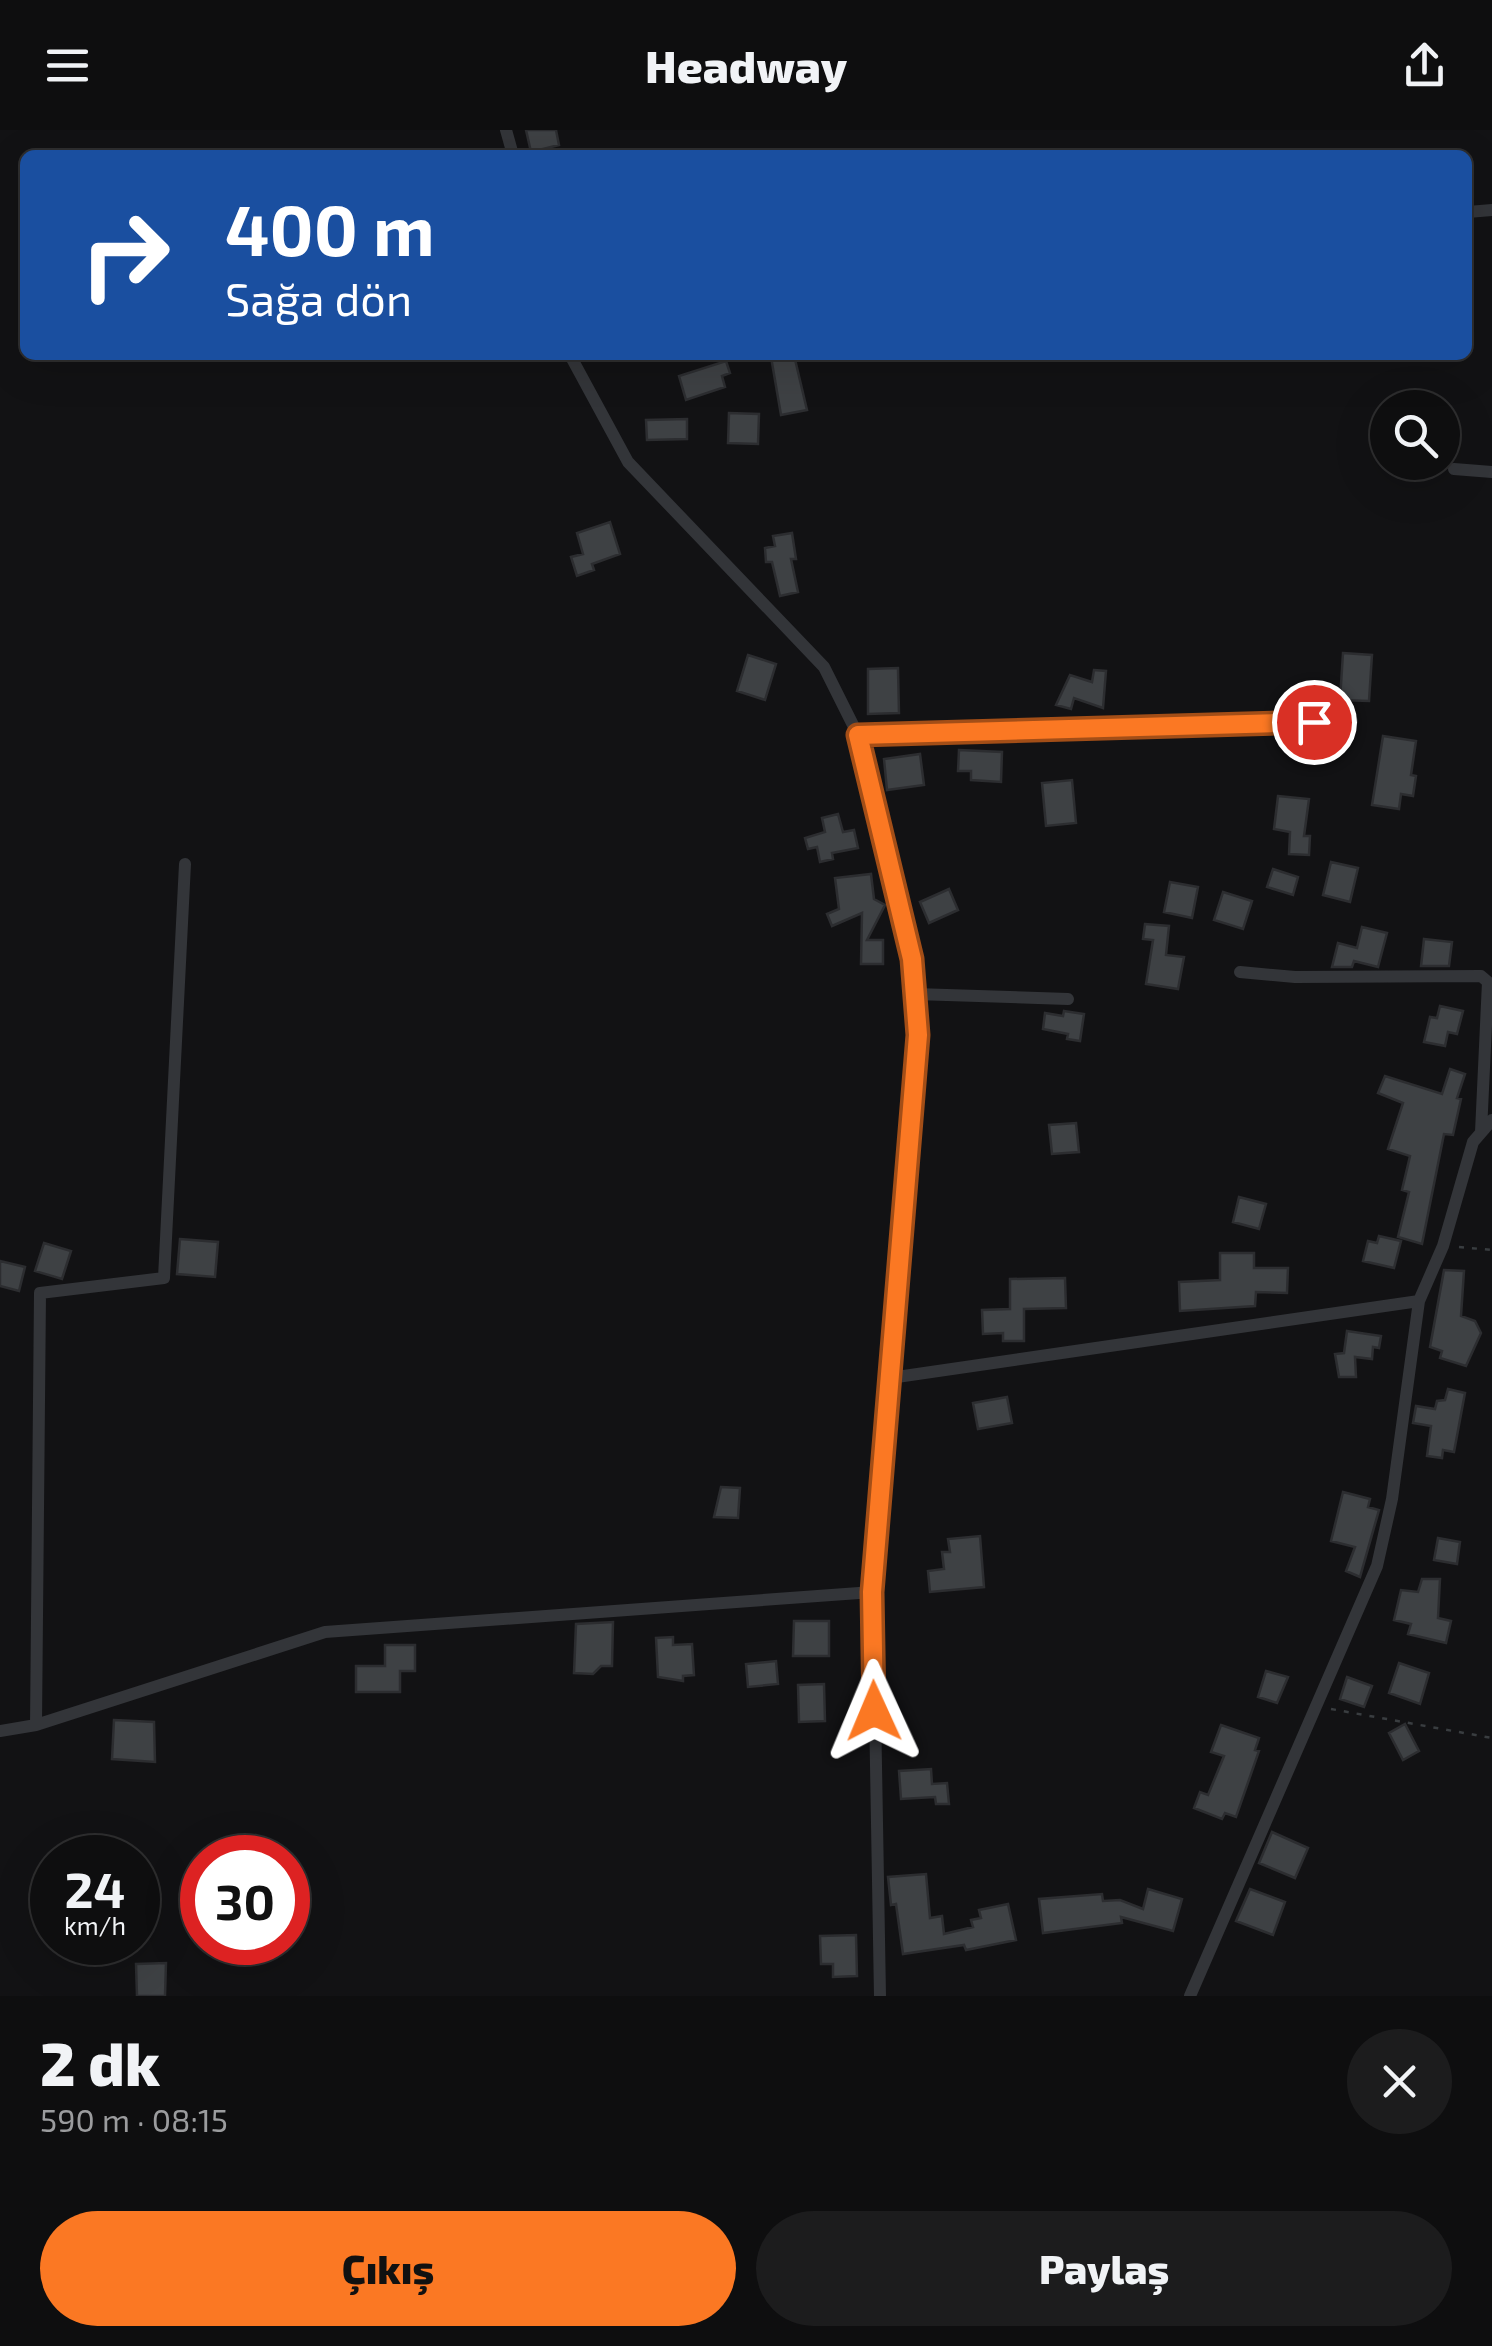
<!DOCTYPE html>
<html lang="tr">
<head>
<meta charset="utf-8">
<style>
  :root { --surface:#0e0e0f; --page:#1c1c1d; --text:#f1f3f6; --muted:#9b9c9e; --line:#2e2e2f; --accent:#fb7823 }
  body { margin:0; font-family:"Exo 2",sans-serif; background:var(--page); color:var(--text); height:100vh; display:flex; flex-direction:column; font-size:38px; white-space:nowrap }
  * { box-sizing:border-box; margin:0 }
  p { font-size:32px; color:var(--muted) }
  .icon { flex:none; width:55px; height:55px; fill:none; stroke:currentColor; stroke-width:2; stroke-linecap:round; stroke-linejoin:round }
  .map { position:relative; height:1866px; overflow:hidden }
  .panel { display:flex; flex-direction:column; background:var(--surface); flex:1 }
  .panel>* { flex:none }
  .guide { position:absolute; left:20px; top:20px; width:1452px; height:210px; border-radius:15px; box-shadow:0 10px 40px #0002,0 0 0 2px var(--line); background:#1a4fa0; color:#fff; overflow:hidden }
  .fabs { position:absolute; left:1370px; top:260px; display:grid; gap:20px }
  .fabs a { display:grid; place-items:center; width:90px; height:90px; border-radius:50%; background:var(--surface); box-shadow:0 10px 40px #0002,0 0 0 2px var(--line); font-size:50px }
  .speed { position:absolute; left:30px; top:1705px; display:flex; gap:20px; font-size:50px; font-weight:700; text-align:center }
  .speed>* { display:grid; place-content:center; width:130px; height:130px; border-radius:50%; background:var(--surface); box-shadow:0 10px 40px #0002,0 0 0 2px var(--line); line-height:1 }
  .speed small { font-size:25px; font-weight:400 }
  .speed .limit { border:15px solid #d22; background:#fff; color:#111 }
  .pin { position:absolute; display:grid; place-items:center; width:85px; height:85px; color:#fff; margin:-42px; border:5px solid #fff; border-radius:50%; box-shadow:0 2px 10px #0007 }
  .me { position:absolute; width:110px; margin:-55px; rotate:359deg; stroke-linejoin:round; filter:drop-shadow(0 0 8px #0008) }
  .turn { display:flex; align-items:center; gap:35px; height:210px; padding:0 40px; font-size:45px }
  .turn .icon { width:130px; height:130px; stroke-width:2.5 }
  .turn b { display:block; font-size:70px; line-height:85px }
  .round { display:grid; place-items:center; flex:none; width:105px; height:105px; border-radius:52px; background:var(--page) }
  .overview { display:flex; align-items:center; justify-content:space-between; height:170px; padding:0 40px }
  h1 { font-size:60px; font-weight:800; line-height:75px }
  .action { display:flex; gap:20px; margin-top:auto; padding:20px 40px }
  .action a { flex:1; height:115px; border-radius:60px; background:var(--accent); color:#111; font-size:40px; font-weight:800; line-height:115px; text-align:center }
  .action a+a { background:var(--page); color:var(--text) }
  header { display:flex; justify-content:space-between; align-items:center; height:130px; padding:0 40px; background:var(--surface); font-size:45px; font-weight:800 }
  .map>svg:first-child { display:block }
</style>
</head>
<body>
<header><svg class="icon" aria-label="menu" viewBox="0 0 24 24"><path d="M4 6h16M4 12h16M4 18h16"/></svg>Headway<svg class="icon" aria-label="share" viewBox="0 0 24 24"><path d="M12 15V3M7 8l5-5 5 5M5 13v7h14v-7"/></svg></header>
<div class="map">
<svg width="1492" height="1866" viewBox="0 0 1492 1866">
  <rect width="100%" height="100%" fill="#121214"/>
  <!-- building -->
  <path fill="#3e4144" stroke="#2c2d30" stroke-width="2.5" d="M526,0H556L559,15L531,22Z
    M794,225L807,280L781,285L771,227Z
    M726,231L730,243L722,246L725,257L686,270L679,246Z
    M729,283L759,284L758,314L728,313Z
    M687,289V309L647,310L646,290Z
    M610,392L620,424L592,434L594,440L577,446L571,427L583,424L577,403Z
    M792,403L796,429H791L798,462L780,466L772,432H766L765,418L775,416L773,406Z
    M1343,523L1372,525L1369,571L1340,570Z
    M748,525L776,534L765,570L737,561Z
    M898,538L899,583L868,584V539Z
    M1094,540L1106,541L1103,578L1074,568L1071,579L1056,575L1070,545L1092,552Z
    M1383,606L1416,611L1411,645L1416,646L1413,666L1401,664L1399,679L1372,675Z
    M959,620L1002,622L1001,652L971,650V641H958Z
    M920,624L924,655L887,660L884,629Z
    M1072,650L1076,693L1046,696L1042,653Z
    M1278,666L1309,669L1304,706H1310L1309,725L1289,724L1290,702L1274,699Z
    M838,684L843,702L854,700L858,718L832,723L833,729L820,732L817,717L808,719L805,708L825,702L822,688Z
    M1331,732L1358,738L1350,772L1323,765Z
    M1273,739L1298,747L1293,765L1267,757Z
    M871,744L874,769L885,775L867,810H883V834H861L862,783L832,796L827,784L839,779L835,748Z
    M1170,752L1198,757L1192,788L1164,782Z
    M949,759L958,780L929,793L920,772Z
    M1223,762L1252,771L1243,799L1214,790Z
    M1145,794L1169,796L1166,825L1184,827L1178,859L1146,854L1153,810L1143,809Z
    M1362,797L1387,803L1378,837L1354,831L1352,837H1332L1338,813L1357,818Z
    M1424,809L1452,812L1449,836H1421Z
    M1440,876L1463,881L1457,904L1448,902L1445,916L1424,912L1430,887L1437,888Z
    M1064,881L1084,884L1080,911L1067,909L1068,904L1043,899L1045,883L1063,886Z
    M1450,939L1465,944L1457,968L1461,969L1453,1005L1444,1004L1422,1114L1398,1107L1409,1062L1402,1060L1410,1026L1388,1019L1403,973L1378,963L1385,946L1442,964Z
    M1076,993L1079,1022L1052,1024L1049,995Z
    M1239,1067L1266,1074L1259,1099L1233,1092Z
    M1379,1106L1401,1111L1394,1138L1363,1131L1368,1111L1377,1113Z
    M180,1109L218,1112L215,1147L177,1144Z
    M44,1113L71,1121L62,1149L35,1141Z
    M1220,1123H1254V1138H1288L1287,1163L1256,1162L1255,1176L1180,1181L1179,1152L1220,1150Z
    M0,1131L25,1137L19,1161L0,1156Z
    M1444,1140L1464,1141L1461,1186L1475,1191L1481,1203L1466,1236L1440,1228L1442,1221L1430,1217Z
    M1065,1148L1066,1178L1024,1179V1211H1003V1203L983,1204L982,1180L1010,1179V1149Z
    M1347,1201L1381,1206L1379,1218L1373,1217L1372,1229L1355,1227L1356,1247H1339L1335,1224L1344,1223Z
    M1448,1259L1465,1263L1454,1322L1443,1320L1442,1328L1427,1326L1431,1296L1413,1293L1416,1276L1435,1279L1437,1271L1445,1270Z
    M1007,1267L1012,1293L978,1299L973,1273Z
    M721,1357L740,1358L738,1388L714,1387Z
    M1343,1362L1370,1369L1368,1377L1379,1380L1360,1447L1346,1441L1355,1417L1331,1411Z
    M980,1406L984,1457L930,1462L928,1441L944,1439L942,1422H950L948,1409Z
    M1438,1408L1460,1412L1457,1434L1434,1430Z
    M1422,1449H1440L1438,1488L1451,1491L1446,1513L1408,1504L1411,1494L1394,1490L1401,1460L1418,1462Z
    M794,1491H829V1526H793Z
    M613,1492L612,1536H601L593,1544L574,1543L576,1494Z
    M673,1507V1515L692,1514L694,1545L683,1546V1551L658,1547L656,1508Z
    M385,1515H415V1541H400V1562H356V1536H385Z
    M776,1531L778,1554L748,1557L746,1534Z
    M1399,1533L1429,1543L1420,1574L1389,1563Z
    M1266,1541L1288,1547L1277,1573L1258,1567Z
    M1347,1547L1372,1556L1364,1577L1340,1569Z
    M824,1554L825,1591L799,1592L798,1555Z
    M114,1590L154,1592L155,1632L112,1629Z
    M1405,1594L1419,1621L1403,1630L1389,1603Z
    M1221,1595L1259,1608L1255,1620L1259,1621L1236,1687L1225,1683L1222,1689L1194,1678L1200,1662L1208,1665L1224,1626L1211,1622Z
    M931,1639L932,1654L947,1653L949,1674H936L935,1667L901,1669L899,1641Z
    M1272,1702L1308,1718L1295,1748L1259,1733Z
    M926,1744L930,1788L942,1786L944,1804L973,1797L971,1790L981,1788L979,1780L1008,1774L1016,1810L966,1820L964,1815L903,1824L896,1774L891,1775L888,1747Z
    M1148,1759L1182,1769L1173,1801L1121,1787L1122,1793L1043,1803L1039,1769L1102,1764L1103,1771L1120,1770L1143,1779Z
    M1250,1759L1285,1772L1273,1805L1236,1791Z
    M856,1805L857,1846L833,1847V1834H821L820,1806Z
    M166,1833L165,1866H137L136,1834Z"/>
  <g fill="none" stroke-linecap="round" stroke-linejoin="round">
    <!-- path -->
    <path stroke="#393d40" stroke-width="2.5" stroke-dasharray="5 8" stroke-linecap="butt" d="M1459,1117L1492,1120
      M1331,1579L1492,1608"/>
    <!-- street -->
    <path stroke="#333539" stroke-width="12" d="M506,0L513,25
      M1468,82L1492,80
      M570,225L628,332L824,537L858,605L912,829L918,905L873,1462L880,1866
      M1454,339L1492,342
      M858,605L1352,591
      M1240,842L1295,847L1481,846L1488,852L1481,1002
      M915,864L1068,869
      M890,1248L1419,1171
      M36,1595L40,1163L164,1148L185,734
      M0,1601L36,1595L325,1502L873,1462
      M1190,1866L1377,1436L1392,1369L1419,1171L1443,1116L1473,1012L1492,990"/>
  </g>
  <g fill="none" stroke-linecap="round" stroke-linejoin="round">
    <defs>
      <path id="route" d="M874,1581L872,1462L918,905L912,829L858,605L1314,592"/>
    </defs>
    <!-- route casing -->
    <use href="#route" stroke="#a34e17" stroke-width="25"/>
    <!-- route -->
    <use href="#route" stroke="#fb7823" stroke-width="18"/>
  </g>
</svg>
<div class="fabs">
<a><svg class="icon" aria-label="search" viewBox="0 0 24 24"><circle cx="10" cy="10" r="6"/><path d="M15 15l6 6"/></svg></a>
</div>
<div class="speed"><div>24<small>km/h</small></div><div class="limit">30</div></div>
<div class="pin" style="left:1314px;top:592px;background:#d93025"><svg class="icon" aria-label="arrive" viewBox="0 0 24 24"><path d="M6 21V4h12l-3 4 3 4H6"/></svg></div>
<svg class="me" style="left:874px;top:1581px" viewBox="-20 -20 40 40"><path d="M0-17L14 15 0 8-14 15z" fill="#fb7823" stroke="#fff" stroke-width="4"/></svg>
<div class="guide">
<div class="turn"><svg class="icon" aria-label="right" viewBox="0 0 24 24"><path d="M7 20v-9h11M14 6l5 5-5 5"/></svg><div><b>400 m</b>Sağa dön</div></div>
</div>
</div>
<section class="panel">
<div class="overview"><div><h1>2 dk</h1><p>590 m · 08:15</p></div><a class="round"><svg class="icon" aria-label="close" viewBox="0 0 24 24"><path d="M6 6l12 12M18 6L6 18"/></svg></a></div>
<div class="action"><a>Çıkış</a><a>Paylaş</a></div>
</section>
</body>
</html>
